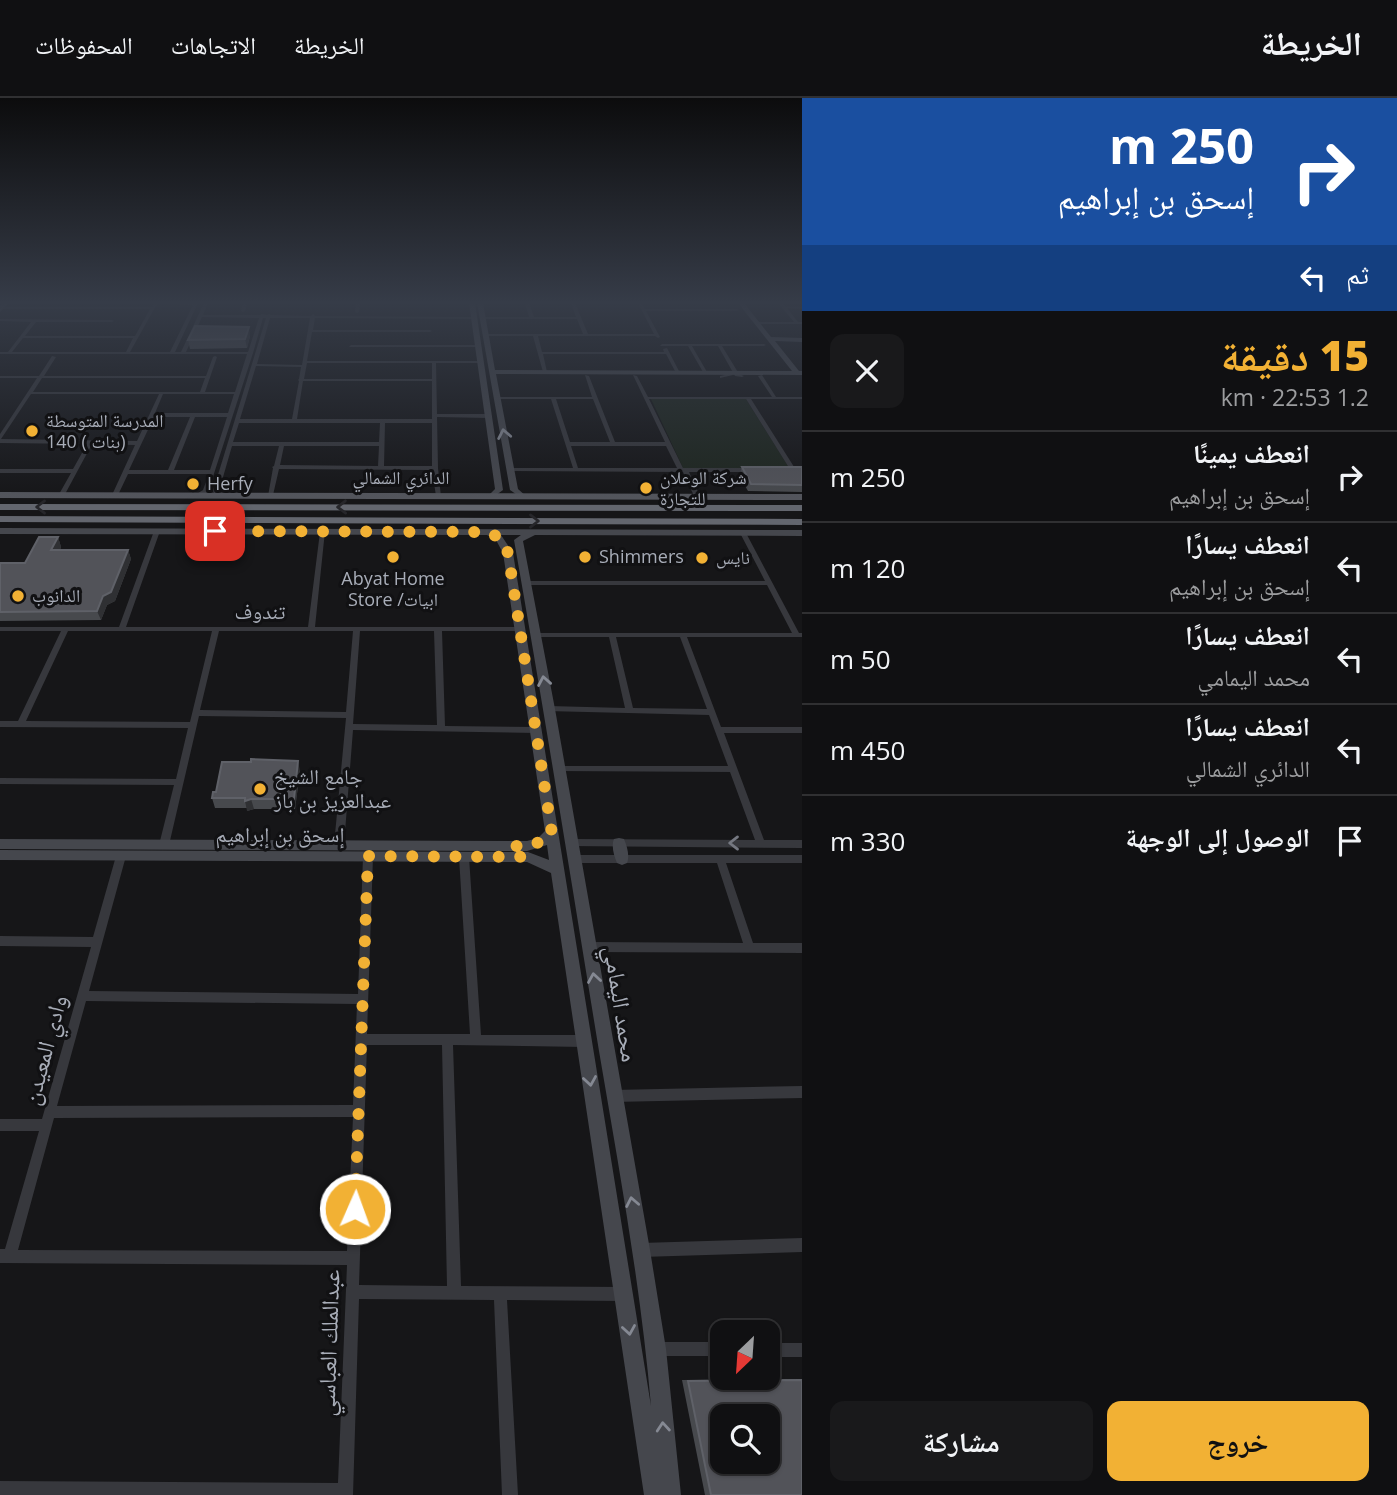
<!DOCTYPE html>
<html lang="ar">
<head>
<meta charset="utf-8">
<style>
  :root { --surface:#101012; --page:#19191b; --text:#f1f3f6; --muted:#9c9d9f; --line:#303032; --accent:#f2b134 }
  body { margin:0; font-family:"Open Sans","Noto Naskh Arabic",sans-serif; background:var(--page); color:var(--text); direction:rtl; height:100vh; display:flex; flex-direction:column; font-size:26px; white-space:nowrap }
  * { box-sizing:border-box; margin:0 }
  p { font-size:23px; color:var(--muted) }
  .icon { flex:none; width:38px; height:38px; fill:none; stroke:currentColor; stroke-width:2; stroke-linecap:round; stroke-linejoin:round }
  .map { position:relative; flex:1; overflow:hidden; direction:ltr }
  .drawer { display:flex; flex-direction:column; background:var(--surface); width:595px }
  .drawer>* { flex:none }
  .hud { background:#1a4fa0; color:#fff; overflow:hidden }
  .needle { width:46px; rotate:205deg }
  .fabs { position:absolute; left:710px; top:1222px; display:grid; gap:14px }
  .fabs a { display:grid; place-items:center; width:70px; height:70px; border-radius:14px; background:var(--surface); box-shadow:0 2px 5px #0004,0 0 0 2px var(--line); font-size:35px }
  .pin { position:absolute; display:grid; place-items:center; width:60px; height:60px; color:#fff; margin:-30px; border-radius:14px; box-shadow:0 4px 10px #0006 }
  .me { position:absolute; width:77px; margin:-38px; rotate:2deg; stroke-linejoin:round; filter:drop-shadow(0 0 5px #0008) }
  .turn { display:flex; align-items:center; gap:24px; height:147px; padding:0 28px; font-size:32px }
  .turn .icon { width:91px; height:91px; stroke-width:2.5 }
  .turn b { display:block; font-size:49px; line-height:60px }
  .then { display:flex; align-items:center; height:66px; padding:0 28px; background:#0003; gap:14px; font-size:26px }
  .round { display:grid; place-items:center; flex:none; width:74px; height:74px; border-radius:14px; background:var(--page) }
  .overview { display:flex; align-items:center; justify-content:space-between; height:119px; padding:0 28px }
  h1 { font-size:42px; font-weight:800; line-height:52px; color:var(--accent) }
  .cta { display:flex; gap:14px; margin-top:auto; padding:14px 28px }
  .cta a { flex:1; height:80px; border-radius:14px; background:var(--accent); color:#111; font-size:28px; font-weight:800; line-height:80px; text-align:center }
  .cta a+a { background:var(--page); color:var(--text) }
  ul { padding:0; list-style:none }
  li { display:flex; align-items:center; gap:21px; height:91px; padding:0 28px; border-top:2px solid var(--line) }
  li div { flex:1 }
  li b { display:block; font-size:26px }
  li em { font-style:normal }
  header { display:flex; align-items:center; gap:42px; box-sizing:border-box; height:98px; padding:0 35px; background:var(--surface); border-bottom:2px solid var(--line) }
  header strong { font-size:33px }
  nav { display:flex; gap:38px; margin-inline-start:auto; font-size:24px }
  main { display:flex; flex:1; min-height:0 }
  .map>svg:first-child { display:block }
</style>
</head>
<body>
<header>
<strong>الخريطة</strong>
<nav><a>الخريطة</a><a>الاتجاهات</a><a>المحفوظات</a></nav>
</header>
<main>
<section class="drawer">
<div class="hud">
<div class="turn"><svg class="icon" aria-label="right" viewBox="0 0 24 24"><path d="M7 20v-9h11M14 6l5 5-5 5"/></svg><div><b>250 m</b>إسحق بن إبراهيم</div></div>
<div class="then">ثم<svg class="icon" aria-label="left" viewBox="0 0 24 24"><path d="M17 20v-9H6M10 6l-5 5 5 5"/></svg></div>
</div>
<div class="overview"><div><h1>15 دقيقة</h1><p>1.2 km · 22:53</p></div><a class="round"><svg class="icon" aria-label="close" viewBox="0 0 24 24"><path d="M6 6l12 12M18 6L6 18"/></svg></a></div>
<ul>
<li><svg class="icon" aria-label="right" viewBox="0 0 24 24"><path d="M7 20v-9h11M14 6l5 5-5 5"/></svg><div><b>انعطف يمينًا</b><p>إسحق بن إبراهيم</p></div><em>250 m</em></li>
<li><svg class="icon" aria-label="left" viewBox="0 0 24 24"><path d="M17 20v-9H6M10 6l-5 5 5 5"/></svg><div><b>انعطف يسارًا</b><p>إسحق بن إبراهيم</p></div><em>120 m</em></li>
<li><svg class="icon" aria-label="left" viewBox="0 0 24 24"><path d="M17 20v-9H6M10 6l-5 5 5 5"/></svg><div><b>انعطف يسارًا</b><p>محمد اليمامي</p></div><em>50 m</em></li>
<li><svg class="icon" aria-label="left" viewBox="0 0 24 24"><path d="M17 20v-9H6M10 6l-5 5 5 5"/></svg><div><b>انعطف يسارًا</b><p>الدائري الشمالي</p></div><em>450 m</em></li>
<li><svg class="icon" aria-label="arrive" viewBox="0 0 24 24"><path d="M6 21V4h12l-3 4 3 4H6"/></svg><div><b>الوصول إلى الوجهة</b></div><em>330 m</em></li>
</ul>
<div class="cta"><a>خروج</a><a>مشاركة</a></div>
</section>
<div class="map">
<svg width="802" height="1397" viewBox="0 0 802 1397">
  <rect width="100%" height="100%" fill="#161618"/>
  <!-- green -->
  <path fill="#1e261f" d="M651,301H746L790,371L683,370Z"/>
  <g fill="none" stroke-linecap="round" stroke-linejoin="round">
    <!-- street -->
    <path fill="#37383d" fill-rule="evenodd" d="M154,205H198L175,254H181L204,205H208L203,217H260L262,216L267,217L269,216L271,217L311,218L313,216L315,218L475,219L474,221L315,220L313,232H430L432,233L430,234H312L307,263H483V264L481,265H436L437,316H489L492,318L489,320L437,319L438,370L441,399L436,398L432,372L279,371L273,397L268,398L273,370L272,369L274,368L279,348H232L219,393L221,397L216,398L213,393L266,220H263L253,255L208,394L198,399L195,397L203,392L209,376H128L118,397L113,398L112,397L135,347L92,346L64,398L61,400L58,398L71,375H0V371H73L87,346L0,345V336L37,280H0V278H39L52,258L56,259L44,278H206L213,259L215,258L217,259L205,294H235L247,256H0V254H8L31,224L0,223V221L112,222L114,223L112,224H36L25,238H135L150,211H2L1,209H152ZM157,206L193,207L170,254H130ZM202,219L259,220L248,254H186ZM270,220H310L302,267L257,266ZM23,240H133L126,254H12ZM307,265H432V281H304ZM256,268L301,269L299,281L298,282L299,283L292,321H240ZM42,280H205L200,294H33ZM303,283H432V321H297ZM31,296H159L137,343L1,341ZM163,296H234L228,315H155ZM154,319H190L168,372H129ZM195,319H227L210,372H174ZM239,325H380L379,344H233ZM385,325H432V368H384ZM284,348H379L378,368L280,367Z
      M243,205H247L245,213L243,214L241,213Z
      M356,205H360L359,214L357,215L355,214Z
      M525,205H529L534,219H576L571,205H575L588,236H654L638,205H642L645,211H737L739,212L737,213H646L660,239L658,240L655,238H538L542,254H664L663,251L667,250L680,275H676L666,256H543L547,274L545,275L543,274L533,238H486L484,237L486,236H583L577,221H483L481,220L483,219H529Z
      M778,205H782L785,208L802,209V211L787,210L798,224H802V226H755L757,224H794Z
      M662,246H764L766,247L764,248H722L739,276L744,278L742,279L735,278L718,248H692L707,274L705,275L703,274L688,248H660Z
      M351,247H478L480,248L478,249H349Z
      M719,273L733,277L720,280V278L725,277L719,275Z
      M585,277L589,278L615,344H665L633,277L637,278L648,299H772L758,278L762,277L776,299H802V301H751L796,372L791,373L746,301H649L683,370H751L754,372L751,374H689L700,398L697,400L694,398L683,374L509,373V371L511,370H573L551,301H495V299H592ZM556,301H593L610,344H570ZM571,348H666L677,370H578Z
      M157,431L160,433L126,529H308L320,434L325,433L315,529H523L524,531L520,533H442L445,628L536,629L540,632L536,635L353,632L344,747L342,750L339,751L336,750L334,747L346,620L199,618L169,747L167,750L164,751L161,750L159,747L174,687L0,686V680L176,681L188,630L0,629V623H18L61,533H0V529H119L154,433ZM68,533H212L190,624L26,623ZM219,533H353L346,614L200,612ZM360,533H434L437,627L353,626Z
      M743,433L746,435L799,535H802V539H687L721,629H802V635H724L764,742H802V750L568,748L566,745L568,742L571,741L755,742L730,674L555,673L554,671L555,669L558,668H728L709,617L546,613L545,611L549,608L625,610L609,539H533V535H792L767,487H527L524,485L527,483H765L740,435ZM616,539H680L707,611L633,610Z
      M121,754L124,755L126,758L89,893L358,896L363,759L365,756L368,755L371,756L373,759L367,936H470L459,759L461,756L464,755L467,756L469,759L481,937H584L588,939L590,943L588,947L584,949L453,947L461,1188L623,1189L628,1191L630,1196L628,1201L623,1203L507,1202L518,1397H502L494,1202L359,1201L353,1397H0V1383L338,1385L347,1167L0,1165V1151H5L39,1033H0V1021H42L91,849L0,848V838L93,839L116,758L118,755ZM86,903L357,906L353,1007L57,1008ZM367,947H442L447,1188L359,1187ZM353,1019L347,1153L18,1152L54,1020Z
      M573,757H802V765H726L753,845H802V855L589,854L585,852L584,849L585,846L589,844L743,845L717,765H573L570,764L568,761L570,758Z
      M802,988V1000L613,1004L609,1002L607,998L609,994L613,992Z
      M802,1140V1154L641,1159L636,1157L634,1152L636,1147L641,1145Z
      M656,1244H723V1258H656L651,1256L649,1251L651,1246Z
      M768,1245H802V1259H768Z"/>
    <!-- secondary -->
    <path fill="#45474d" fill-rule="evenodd" d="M3,205H9L0,214V208Z
      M469,205H475L503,392L492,400L488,398L495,391Z
      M477,205H483L495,272L792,273L738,205H744L771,239L802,240V244L775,243L799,273H802V277L496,276L518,391L527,399L523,401L510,392Z
      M0,430L802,432V438L535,437L523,443L555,611L650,1152L666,1251L681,1397H644L551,775L527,764L0,762V752L528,754L549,762L547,747L527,753L0,751V741L527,743L538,740L545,733L503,455L496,442L487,437L0,436ZM501,437H521L514,442C544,612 571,782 599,953C619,1071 641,1189 651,1308L513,455Z
      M619,740L624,741C627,748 630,758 627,765L622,767L617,765C614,758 611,748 614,741Z"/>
    <!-- primary -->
    <path fill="#53555c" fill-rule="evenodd" d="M0,394L802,396V402L0,400Z"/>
    <!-- highway -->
    <path fill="#63666e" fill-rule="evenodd" d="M0,406L802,407V413L0,412Z
      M0,418L802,421V427L0,424Z"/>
  </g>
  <!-- wall -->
  <path fill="#47494d" d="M250,238L247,250L190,251L188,242Z
    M742,369H802V394L748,393L739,377Z
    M58,439L61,449L60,452H128L131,461L115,503L107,507L101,522L0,523V465H25Z
    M300,673L295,711H254L247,713V710H215L212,700L216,694Z
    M802,1281V1397H705L682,1282Z"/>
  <!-- shaded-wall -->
  <path fill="#2f3033" d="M249,229L250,238L247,250L245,241Z
    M58,439L61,449L55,462L51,452Z
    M128,452L131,461L115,503L107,507L101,522L97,513L103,498Z
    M298,663L300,673L295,711L294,701Z
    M251,701L254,711L247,713L245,703Z"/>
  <!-- building -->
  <path fill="#525359" stroke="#5f6168" stroke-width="2" fill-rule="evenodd" d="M195,228L249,229L245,241L188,242Z
    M742,369H802V387L751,386Z
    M39,439H58L51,452H128L111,494L103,498L97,513L0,514V465H25Z
    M251,661L298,663L294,701H251L245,703V700H212L213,694H216L222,664H251Z
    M802,1282V1397H711L688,1283ZM723,1318H768V1363H723Z"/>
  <!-- one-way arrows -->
  <defs><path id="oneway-chevron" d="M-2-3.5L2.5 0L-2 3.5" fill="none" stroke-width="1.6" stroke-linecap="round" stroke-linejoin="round" transform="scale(1.75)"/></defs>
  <g stroke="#858993">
    <use href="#oneway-chevron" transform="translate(504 336) rotate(-101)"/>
    <use href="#oneway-chevron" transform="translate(544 583) rotate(-100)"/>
    <use href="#oneway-chevron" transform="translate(594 880) rotate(-99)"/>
    <use href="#oneway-chevron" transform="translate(590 983) rotate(81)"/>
    <use href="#oneway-chevron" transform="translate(632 1104) rotate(-101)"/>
    <use href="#oneway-chevron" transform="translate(629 1232) rotate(81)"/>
    <use href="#oneway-chevron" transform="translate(663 1329) rotate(-95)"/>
  </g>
  <g stroke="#26262a">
    <use href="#oneway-chevron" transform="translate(41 409) rotate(-180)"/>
    <use href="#oneway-chevron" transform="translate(342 409) rotate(179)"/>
    <use href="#oneway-chevron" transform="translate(534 423)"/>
  </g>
  <use stroke="#757881" href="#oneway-chevron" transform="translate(734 745) rotate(-180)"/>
  <!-- sky -->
  <linearGradient id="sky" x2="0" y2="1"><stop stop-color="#0c0c0d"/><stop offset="0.51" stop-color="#363c48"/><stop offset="1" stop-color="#363c48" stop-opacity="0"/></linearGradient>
  <rect width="802" height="401" fill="url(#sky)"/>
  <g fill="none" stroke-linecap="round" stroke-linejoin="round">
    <!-- route -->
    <path stroke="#f2b134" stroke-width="12" stroke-dasharray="0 21.6" d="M215,433L488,434L500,440L508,455L552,736L534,747L516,748L527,753L520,759L368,758L355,1111"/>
  </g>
  <!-- markers -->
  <g fill="#f2b134" stroke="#111113" stroke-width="2.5">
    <circle cx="32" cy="333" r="7"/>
    <circle cx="193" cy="386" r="7"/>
    <circle cx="646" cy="390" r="7"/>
    <circle cx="393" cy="459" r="7"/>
    <circle cx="585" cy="459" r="7"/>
    <circle cx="702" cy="460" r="7"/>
    <circle cx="18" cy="498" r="7"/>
    <circle cx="260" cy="691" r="7"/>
  </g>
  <g text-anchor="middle" stroke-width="6" stroke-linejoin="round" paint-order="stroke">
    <!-- far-poi labels -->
    <g font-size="18" fill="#a8adb8" stroke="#111113" text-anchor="start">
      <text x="46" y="329">المدرسة المتوسطة<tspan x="46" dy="21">140 ( بنات)</tspan></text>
      <text x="660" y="386">شركة الوعلان<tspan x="660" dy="21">للتجارة</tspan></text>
      <text x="207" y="392">Herfy</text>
      <text x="599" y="465">Shimmers</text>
      <text x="716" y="466">نايس</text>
      <text x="393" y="487" text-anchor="middle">Abyat Home<tspan x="393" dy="21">Store /ابيات</tspan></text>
      <text x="32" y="504">الدانوب</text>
    </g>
    <!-- far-street labels -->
    <g font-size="18" fill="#a8adb8" stroke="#111113">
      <text x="401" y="386">الدائري الشمالي</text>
    </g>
    <!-- street labels -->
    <g font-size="21" fill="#a8adb8" stroke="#111113">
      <text x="260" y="521">تندوف</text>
      <text x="280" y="744">إسحق بن إبراهيم</text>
    </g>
    <!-- poi labels -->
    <g font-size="21" fill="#a8adb8" stroke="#111113" text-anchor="start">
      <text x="274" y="686">جامع الشيخ<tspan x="274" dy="24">عبدالعزيز بن باز</tspan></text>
    </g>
    <!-- near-street labels -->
    <g font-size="24" fill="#a8adb8" stroke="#111113">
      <text transform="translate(621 906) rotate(81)" y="8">محمد اليمامي</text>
      <text transform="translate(45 952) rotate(-75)" y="8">وادي المعيدن</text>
      <text transform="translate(329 1245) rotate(-88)" y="8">عبدالملك العباسي</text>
    </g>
  </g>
</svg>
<div class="fabs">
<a><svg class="needle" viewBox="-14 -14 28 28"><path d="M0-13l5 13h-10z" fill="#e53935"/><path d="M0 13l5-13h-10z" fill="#9c9d9f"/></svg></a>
<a><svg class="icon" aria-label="search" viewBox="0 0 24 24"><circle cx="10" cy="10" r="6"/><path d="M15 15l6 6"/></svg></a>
</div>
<div class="pin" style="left:215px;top:433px;background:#d93025"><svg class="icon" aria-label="arrive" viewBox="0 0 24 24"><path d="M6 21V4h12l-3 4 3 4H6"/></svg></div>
<svg class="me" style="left:355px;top:1111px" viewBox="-20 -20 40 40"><circle r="17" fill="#f2b134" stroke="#fff" stroke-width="3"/><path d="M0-11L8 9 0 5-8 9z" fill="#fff"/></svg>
</div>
</main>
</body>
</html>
